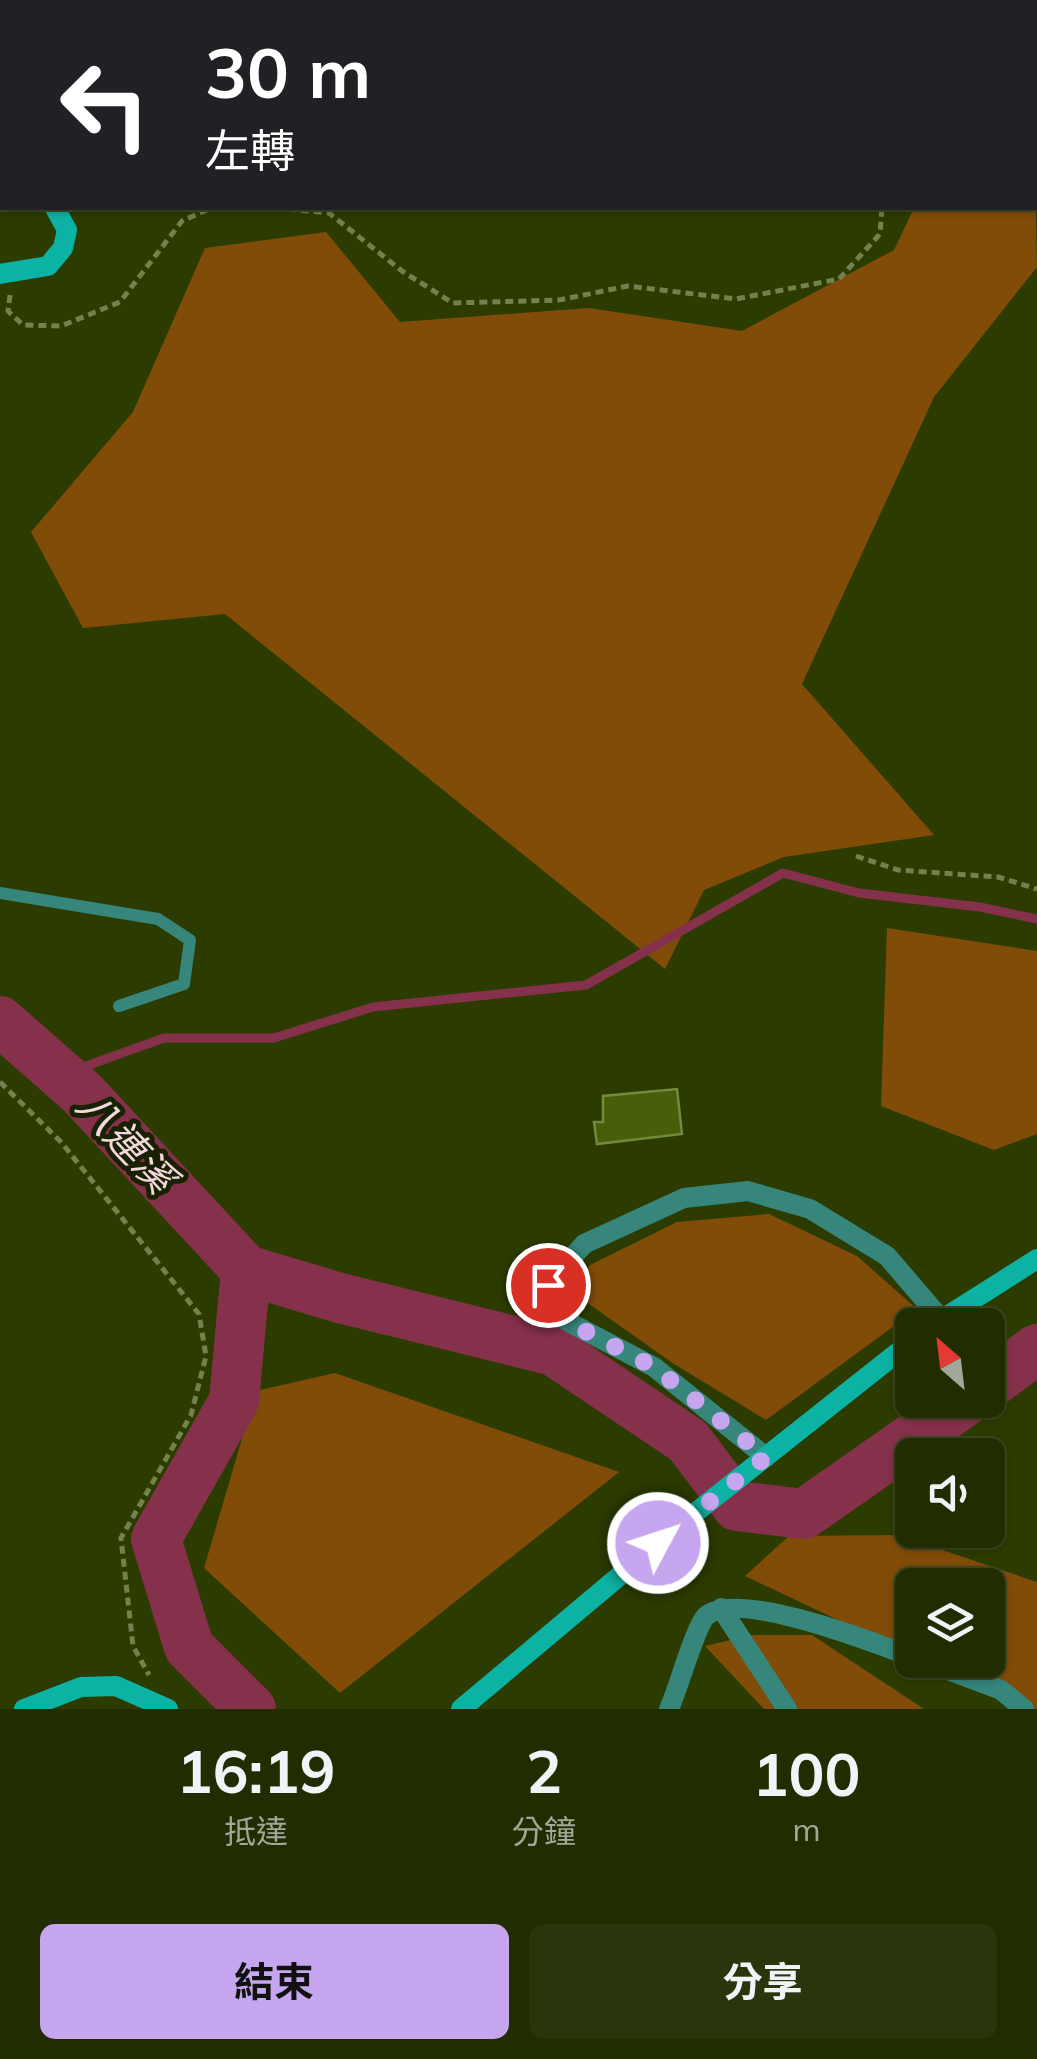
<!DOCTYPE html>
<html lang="zh-TW">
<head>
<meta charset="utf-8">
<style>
  :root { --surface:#212d00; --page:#29350a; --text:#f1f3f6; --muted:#a2a899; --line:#3e4922; --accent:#c7a6f0 }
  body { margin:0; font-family:Mulish,"Noto Sans TC",sans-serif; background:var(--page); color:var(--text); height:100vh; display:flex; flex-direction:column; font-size:38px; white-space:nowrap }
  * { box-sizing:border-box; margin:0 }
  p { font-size:32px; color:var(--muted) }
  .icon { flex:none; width:55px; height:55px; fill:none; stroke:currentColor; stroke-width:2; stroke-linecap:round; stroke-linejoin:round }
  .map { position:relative; height:1709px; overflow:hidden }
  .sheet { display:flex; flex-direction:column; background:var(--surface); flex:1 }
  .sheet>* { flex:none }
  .guide { position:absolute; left:0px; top:0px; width:1038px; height:210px; box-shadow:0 2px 8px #0004,0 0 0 2px var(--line); background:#202124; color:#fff; overflow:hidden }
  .needle { width:65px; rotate:332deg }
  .tools { position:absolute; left:895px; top:1308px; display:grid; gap:20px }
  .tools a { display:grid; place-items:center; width:110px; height:110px; border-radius:15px; background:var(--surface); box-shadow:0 2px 8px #0004,0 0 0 2px var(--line); font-size:50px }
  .pin { position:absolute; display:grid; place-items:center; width:85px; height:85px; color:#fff; margin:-42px; border:5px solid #fff; border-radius:50%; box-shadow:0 2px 10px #0007 }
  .me { position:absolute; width:110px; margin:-55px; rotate:50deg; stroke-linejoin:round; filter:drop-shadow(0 0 8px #0008) }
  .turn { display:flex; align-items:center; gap:35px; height:210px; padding:0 40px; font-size:45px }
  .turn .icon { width:130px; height:130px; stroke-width:2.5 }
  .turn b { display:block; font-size:70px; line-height:85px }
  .eta { display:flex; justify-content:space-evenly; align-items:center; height:170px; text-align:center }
  .eta b { font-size:60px; font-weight:700; line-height:70px }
  .cta { display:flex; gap:20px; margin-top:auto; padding:20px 40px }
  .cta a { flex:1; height:115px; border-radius:15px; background:var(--accent); color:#111; font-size:40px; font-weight:700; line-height:115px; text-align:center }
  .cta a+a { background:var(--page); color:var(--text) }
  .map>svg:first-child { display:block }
</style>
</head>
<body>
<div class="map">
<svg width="1037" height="1709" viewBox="0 0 1037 1709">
  <rect width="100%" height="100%" fill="#2c3c00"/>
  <!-- green -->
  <path fill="#814c08" d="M0,0H262L2,2V84Z
    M1035,174L1037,267L934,397L802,684L934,835L784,857L704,890L665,969L225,614L83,628L31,532L133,412L205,248L326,232L400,322L589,308L742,331L894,250L914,208H1035Z
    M887,928L1037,951V1134L994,1150L881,1106Z
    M769,1214L857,1256L917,1309L766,1420L674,1364L572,1292L590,1265L677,1222Z
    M335,1373L619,1472L340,1693L204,1568L256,1391Z
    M898,1535L1037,1582V1709H1027L923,1660H988V1585H912V1655L745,1576L789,1536Z
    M752,1635H812L924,1709H764L705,1646Z"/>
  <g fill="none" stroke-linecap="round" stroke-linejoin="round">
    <!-- stream -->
    <path stroke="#85314b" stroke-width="9" d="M61,1075L164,1038H274L373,1007L586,985L783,873L859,893L980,907L1037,919"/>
    <!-- river -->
    <path stroke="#85314b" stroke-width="50" d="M0,1021L82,1093L246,1270
      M246,1270L340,1298L554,1351L688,1441L737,1506L804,1514L967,1400
      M246,1270L234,1401L156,1539L189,1647L251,1709
      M988,1385L1037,1349"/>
  </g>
  <!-- building -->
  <path fill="#485e09" stroke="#728a3d" stroke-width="2.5" d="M677,1089L682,1134L597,1144L594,1122H603V1096Z"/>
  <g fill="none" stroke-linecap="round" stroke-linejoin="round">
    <!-- path -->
    <path stroke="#72814e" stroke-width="5" stroke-dasharray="8 5" stroke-linecap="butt" d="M939,2L940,0
      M275,208L329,213L402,271L453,303L559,300L628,286L736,299L839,279L880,234L882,208
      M10,295L8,311L23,325L61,326L120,302L182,221L211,208
      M856,856L898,870L998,877L1037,889
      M0,1082L61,1142L199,1314L206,1356L191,1415L121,1538L133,1646L149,1675"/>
    <!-- lane -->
    <path stroke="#36867c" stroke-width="12" d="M0,893L158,919L190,940L184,984L119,1006"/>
    <!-- street -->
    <path stroke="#36867c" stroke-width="20" d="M766,1457L654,1367L561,1318L548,1285L584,1244L684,1198L748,1191L810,1209L887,1256L941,1319
      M721,1608L787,1709
      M921,1660L1001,1690L1024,1709
      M669,1709C678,1690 695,1627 706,1616C737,1589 875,1643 912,1657"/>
    <!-- secondary -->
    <path stroke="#0cb3a4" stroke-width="20" d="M1001,0V2
      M1035,133L1037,136
      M0,176L2,177
      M0,274L48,266L63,248L67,230L55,208
      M933,1325L1037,1259
      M24,1709L81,1687L116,1686L168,1709
      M461,1709L686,1520L912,1341"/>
  </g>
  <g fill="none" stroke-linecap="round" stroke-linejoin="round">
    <!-- route -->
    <path stroke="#c7a6f0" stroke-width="18" stroke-dasharray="0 32.4" d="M548,1285L560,1318L654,1367L766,1457L658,1543"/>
  </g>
  <g text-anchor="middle" stroke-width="10" stroke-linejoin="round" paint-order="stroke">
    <!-- water labels -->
    <g font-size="40" font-style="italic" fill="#f3d9de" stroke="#182102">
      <text transform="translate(126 1142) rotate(47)" y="14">八連溪</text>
    </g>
  </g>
</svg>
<div class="tools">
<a><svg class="needle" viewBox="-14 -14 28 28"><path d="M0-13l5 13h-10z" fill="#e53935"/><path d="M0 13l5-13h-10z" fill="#a2a899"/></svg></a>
<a><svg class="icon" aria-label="sound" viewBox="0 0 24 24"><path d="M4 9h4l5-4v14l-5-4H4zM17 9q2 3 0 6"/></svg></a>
<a><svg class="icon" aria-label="layers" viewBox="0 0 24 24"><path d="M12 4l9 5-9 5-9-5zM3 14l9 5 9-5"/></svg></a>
</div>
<div class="pin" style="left:548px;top:1285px;background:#d93025"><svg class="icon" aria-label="arrive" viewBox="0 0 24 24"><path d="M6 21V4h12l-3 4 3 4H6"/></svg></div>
<svg class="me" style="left:658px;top:1543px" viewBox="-20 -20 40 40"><circle r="17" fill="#c7a6f0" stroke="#fff" stroke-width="3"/><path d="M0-11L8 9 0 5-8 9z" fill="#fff"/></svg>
<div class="guide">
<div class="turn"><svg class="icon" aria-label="left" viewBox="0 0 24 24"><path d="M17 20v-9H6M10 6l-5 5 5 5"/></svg><div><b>30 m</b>左轉</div></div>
</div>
</div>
<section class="sheet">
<div class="eta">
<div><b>16:19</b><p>抵達</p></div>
<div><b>2</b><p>分鐘</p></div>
<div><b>100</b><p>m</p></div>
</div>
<div class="cta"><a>結束</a><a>分享</a></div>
</section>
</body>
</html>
